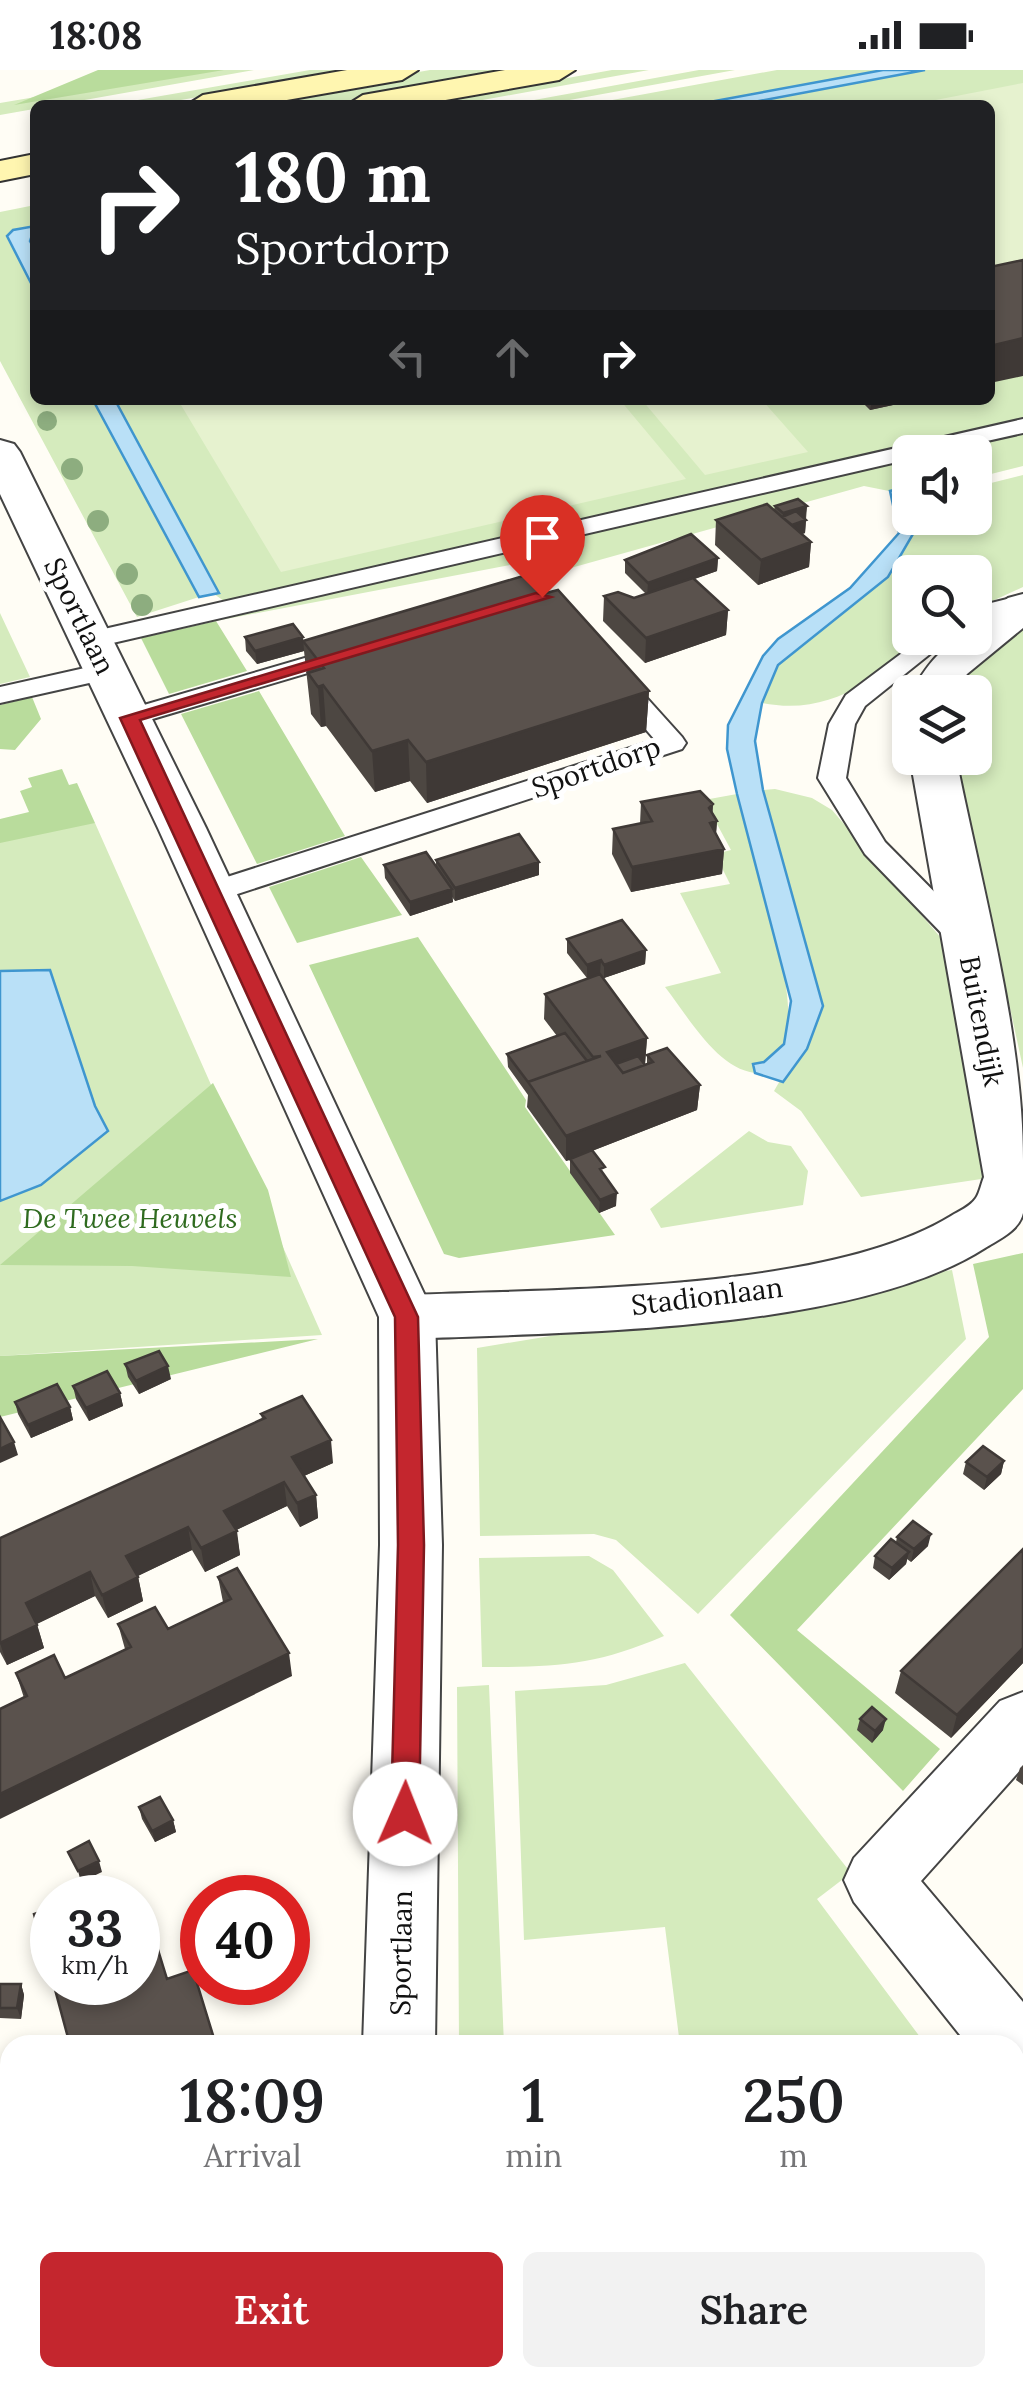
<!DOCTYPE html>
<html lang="en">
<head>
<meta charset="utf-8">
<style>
  :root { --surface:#fff; --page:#f2f2f2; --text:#202124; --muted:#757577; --accent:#c4262e }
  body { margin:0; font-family:Lora,serif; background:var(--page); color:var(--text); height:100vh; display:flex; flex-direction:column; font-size:38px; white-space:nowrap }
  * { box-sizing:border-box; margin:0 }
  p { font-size:32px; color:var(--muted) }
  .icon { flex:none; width:55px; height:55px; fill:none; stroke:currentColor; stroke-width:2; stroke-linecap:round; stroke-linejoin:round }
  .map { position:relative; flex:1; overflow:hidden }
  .details { position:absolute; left:0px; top:1965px; width:1025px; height:352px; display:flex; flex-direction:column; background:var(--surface); border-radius:30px 30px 0 0; box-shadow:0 5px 15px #0003 }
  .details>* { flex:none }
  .guide { position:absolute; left:30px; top:30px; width:965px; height:305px; border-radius:15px; box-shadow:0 5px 15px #0003; background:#202124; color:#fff; overflow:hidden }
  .fabs { position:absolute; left:892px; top:365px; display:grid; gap:20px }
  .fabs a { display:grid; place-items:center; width:100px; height:100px; border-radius:15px; background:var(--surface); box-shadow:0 5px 15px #0003; font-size:50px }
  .speed { position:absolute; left:30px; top:1805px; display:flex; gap:20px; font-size:50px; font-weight:700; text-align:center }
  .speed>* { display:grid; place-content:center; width:130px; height:130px; border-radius:50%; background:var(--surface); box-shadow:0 5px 15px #0003; line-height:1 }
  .speed small { font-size:25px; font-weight:400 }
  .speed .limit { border:15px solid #d22; background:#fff; color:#111 }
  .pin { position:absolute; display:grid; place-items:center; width:85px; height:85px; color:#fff; margin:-102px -42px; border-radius:50% 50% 50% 0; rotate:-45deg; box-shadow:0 0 10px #0007 }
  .pin .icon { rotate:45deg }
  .me { position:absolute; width:110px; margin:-55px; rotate:1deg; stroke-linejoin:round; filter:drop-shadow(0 0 8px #0008) }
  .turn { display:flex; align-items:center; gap:35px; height:210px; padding:0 40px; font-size:45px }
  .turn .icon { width:130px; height:130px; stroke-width:2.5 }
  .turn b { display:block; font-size:70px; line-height:85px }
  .lanes { display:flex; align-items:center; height:95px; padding:0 40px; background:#0003; justify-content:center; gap:50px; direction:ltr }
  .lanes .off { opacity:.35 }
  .eta { display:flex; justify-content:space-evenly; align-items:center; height:170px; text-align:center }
  .eta b { font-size:60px; font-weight:600; line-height:70px }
  .cta { display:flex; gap:20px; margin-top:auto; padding:20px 40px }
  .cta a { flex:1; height:115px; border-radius:15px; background:var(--accent); color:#fff; font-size:40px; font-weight:600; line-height:115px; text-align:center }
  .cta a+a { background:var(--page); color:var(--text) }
  .status { display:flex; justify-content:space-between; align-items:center; height:70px; padding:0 50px; background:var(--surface); direction:ltr }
  .status svg { height:28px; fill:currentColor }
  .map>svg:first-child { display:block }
</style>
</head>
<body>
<div class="status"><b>18:08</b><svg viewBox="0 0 49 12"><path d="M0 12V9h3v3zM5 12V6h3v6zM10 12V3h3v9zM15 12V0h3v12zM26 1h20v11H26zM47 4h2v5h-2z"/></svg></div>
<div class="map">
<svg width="1023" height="2316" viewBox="0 0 1023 2316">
  <rect width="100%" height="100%" fill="#fffdf5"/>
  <!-- green -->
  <path fill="#d5ebbd" d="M195,0H254L0,45V33Z
    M310,0H353L152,35H109Z
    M430,0H534L337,35H231Z
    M612,0H649L455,35H417Z
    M699,0H735L542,35H506Z
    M777,0H883L693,35H585Z
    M907,0H1023V396L975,408V382H910L909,425L864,416L560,501L541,489L216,551L224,531L204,517L103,330H990V35H719Z
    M35,135V156L13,160L8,170L35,221V330H93L199,527L137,547L0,291V142Z
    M1023,405V517L975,539V502H910V568H930C876,606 833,647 762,633L778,595L888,507L920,448H975V417Z
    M0,543L30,607L0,614Z
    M1023,556V998L956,688H975V622H958L967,605Z
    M775,719L812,728L832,740L947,875L988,1108L861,1127L801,1041L774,1021L823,936L763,720Z
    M737,724C750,775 804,930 784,974C779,985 765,992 753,994L755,1003C716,998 688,946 665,917L721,903L680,823L730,814L715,784L731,780L704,730Z
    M0,749L95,753L322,1265L0,1286Z
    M749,1061L768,1072L791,1076L808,1101L803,1135L661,1158L650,1139Z
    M952,1200L966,1269L698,1544L616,1470L594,1464L480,1466L477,1278Z
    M589,1486L613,1500L664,1566C594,1596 557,1597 482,1597L479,1488Z
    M685,1593L851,1803L817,1829L926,1975H680L665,1857L524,1870L515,1621L606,1615Z
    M489,1615L504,1975H459L457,1617Z
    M461,2308H633V2313L461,2316Z
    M672,2308H922L928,2316H673Z"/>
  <!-- forest -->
  <path fill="#b9dc9c" d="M98,0H224L14,35Z
    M216,551L247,601L169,624L141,568Z
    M259,621L345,766L257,794L181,644Z
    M32,627L41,649L15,680L0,679V635Z
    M62,699L69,715L77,713L95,753L0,773V749L29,742L20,721L32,717L28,708Z
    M361,787L402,845L297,873L269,817Z
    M418,867L526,1030L525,1037L615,1165L459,1188L444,1184L309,895Z
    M213,1013L268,1120L291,1207L132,1196L0,1195Z
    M1023,1183V1319L797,1560L940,1679L903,1721L730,1545L989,1267L973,1194Z
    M318,1269L0,1347V1286Z"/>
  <!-- pitch -->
  <path fill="#e6f2cf" d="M1023,13V194L990,201V35H910Z
    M178,330H620L686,409L281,502Z
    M642,330H762L808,382L705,405Z"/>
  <!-- water -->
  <path fill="#b9e0f7" stroke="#3f96cf" stroke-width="2.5" d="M883,0H925L738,35H693Z
    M35,156L30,171L35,180V221L7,166L13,160Z
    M93,330H115L219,523L199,527Z
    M910,416V448H920V452L888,507L778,595L762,633L755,671L763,720L823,936L807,979L783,1012L755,1003L753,994L764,992L784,974L791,931L737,724L727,679L728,655L763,586L778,569L850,518L899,463L890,421Z
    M50,900L95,1036L108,1061L41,1115L0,1131V901Z"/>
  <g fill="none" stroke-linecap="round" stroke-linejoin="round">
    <defs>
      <path id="service" d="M1023,349V363L938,382H910V389L91,578L78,570L91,562Z
        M1023,525V541L975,553V537Z
        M922,568H950L865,636L855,654L846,708L885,772L976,864L981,871L976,878H956L865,784L818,708L829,654L846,625Z
        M346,576L359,584L355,589L129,656L116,648L120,642Z
        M107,593L120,601L116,607L0,633V617Z
        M618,604L627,606L682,667L686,673L682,679L222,829H202L198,822L202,815L655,670L605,612Z"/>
      <path id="minor" d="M1023,524V558L967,604L955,622H911C926,598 944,568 975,568V555L1008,528Z
        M910,688H956C981,814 1023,963 1023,1090C1023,1106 1023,1128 1023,1143C1019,1161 999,1169 985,1178C852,1263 566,1262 407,1269L387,1263L379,1247L387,1231L407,1225C555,1219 827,1222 951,1146C959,1141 971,1136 976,1128C980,1122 981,1114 984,1107Z
        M1023,1622V1697L921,1811L1023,1932V2006L1015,2009V1975H968L854,1832L844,1810L854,1788L1000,1631Z"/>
      <path id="tertiary" d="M0,370L14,374L20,382L206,758L435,1247L442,1475L435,1975H363L380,1475L379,1247L158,758L0,424Z
        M352,2308H430V2316H352Z"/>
      <path id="secondary" d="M347,0H418L402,10L258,35H187L203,25Z
        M505,0H575L559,10L417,35H347L363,25Z
        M35,84V104L0,111V91Z"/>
    </defs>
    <!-- service casing -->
    <use href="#service" stroke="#444" stroke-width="4"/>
    <!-- minor casing -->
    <use href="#minor" stroke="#444" stroke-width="4"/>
    <!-- tertiary casing -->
    <use href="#tertiary" stroke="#444" stroke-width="4"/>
    <!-- secondary casing -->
    <use href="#secondary" stroke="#333" stroke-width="4"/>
    <!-- service -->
    <use href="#service" fill="#fff" fill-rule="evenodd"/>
    <!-- minor -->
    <use href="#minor" fill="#fff" fill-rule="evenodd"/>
    <!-- tertiary -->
    <use href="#tertiary" fill="#fff" fill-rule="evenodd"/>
    <!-- secondary -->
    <use href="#secondary" fill="#fff6b0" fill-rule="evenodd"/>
  </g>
  <!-- trees -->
  <g fill="#8dad7f">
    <circle cx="47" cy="351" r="10"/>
    <circle cx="72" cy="399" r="11"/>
    <circle cx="98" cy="451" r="11"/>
    <circle cx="127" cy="504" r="11"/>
    <circle cx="142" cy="535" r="11"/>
  </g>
  <!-- wall -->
  <path fill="#4d4742" d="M860,330H916L870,340Z
    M775,436H807L805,463L802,464L811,472L809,497L758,515L715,475L716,450L774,440Z
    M718,488L717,501L694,509L728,540L726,565L645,593L603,551L604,526L634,528L646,524L625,503V490Z
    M546,523L649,621L646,662L427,733L410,711L375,722L326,656L321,657L311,644L304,581L257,594L246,581L245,567L304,571Z
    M641,732L713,734L712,744L717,751L716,763L724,779L722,804L631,822L612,784L613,759L640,754Z
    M436,790L539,792V805L455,831L452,827L453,832L410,846L385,808L384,795L436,796Z
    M567,869L646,880L645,894L604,908L600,904L587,908L567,883Z
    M545,924L647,968L645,995L647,994V985L700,1015L697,1040L592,1081L616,1136L599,1143L570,1103V1090L566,1091L527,1037L528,1025L508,997L507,984L557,966L544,949Z
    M125,1294L171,1309L139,1324L128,1307Z
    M73,1316L120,1323L123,1336L89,1351L76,1329Z
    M15,1332L70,1337L73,1350L31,1368L18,1344Z
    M261,1344L333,1393L304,1406L316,1425L318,1448L300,1457L287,1436L236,1460L240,1485L205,1502L192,1480L138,1506L143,1531L108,1548L95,1526L37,1554L44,1578L7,1595L0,1582V1468L262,1349Z
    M1004,1391L1001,1404L984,1420L963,1404L966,1392Z
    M897,1467L928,1476L911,1492L907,1489L906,1494L889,1510L873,1498L875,1486L896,1472Z
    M1023,1479V1593L951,1668L895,1623L901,1601Z
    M218,1507L292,1606L24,1628L16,1603L65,1608L125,1579L118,1554L168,1559L223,1532Z
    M860,1649L883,1660L872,1673L857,1660Z
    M1023,1695V1715L1016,1710L1020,1698Z
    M139,1737L173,1750L176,1762L155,1772L142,1749Z
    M0,1914H21L24,1925L21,1949L0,1948Z
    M1023,2186V2246L1015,2251V2192Z
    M28,2308H91V2316H27Z
    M225,2308L224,2316H170L169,2312Z"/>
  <!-- shaded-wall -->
  <path fill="#3f3936" d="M1023,268V306L990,313V276Z
    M872,330H916L870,340Z
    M807,436L805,449L783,451V443Z
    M806,450L805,463L788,469L789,456Z
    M811,472L809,497L758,515L761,490Z
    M718,488L717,501L647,526L648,513Z
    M728,540L726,565L645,593L646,568Z
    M303,567L304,581L257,594L255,581Z
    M323,615L326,656L321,657L318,617Z
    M649,621L646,662L427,733L426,692Z
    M408,670L410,711L375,722L372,681Z
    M713,734L712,752L717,751L715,777L708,778L709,738Z
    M724,779L722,804L631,822L632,797Z
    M539,792V805L455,831V818Z
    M452,819L453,832L410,846V832Z
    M646,880L645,894L604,908V895Z
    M601,890L600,904L587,908V895Z
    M647,968L645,993L617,1003L607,982Z
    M700,1015L697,1040L566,1091V1066Z
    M617,1123L616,1136L599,1143L600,1130Z
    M168,1296L171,1309L139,1324L136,1311Z
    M120,1323L123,1336L89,1351L86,1338Z
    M70,1337L73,1350L31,1368L28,1355Z
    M331,1370L333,1393L295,1410L292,1387Z
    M14,1372L18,1385L0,1393V1379Z
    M1004,1391L1001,1404L984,1420L987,1407Z
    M284,1412L287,1436L228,1464L224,1441Z
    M316,1425L318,1448L300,1457L297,1433Z
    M188,1457L192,1480L131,1509L126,1486Z
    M237,1461L240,1485L205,1502L201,1478Z
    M931,1464L928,1476L911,1492L914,1479Z
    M909,1482L906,1494L889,1510L892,1498Z
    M90,1502L95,1526L32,1556L26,1533Z
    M138,1507L143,1531L108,1548L102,1525Z
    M37,1555L44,1578L7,1595L0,1573Z
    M1023,1578V1593L951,1668L957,1645Z
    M289,1583L292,1606L0,1749V1724Z
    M886,1649L883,1660L872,1673L875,1661Z
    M173,1750L176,1762L155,1772L152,1761Z
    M99,1791L102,1802L81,1812L78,1801Z
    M21,1914L24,1925L21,1949L17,1938Z
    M120,1967L123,1975H98Z
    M10,2105V2127L0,2133V2110Z
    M1023,2235V2246L1015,2251V2248Z
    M83,2308H91V2316H84Z
    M219,2308H225L224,2316H221Z"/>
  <!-- building -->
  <path fill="#5a524d" stroke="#3f3936" stroke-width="2.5" d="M1023,190V268L990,276V197Z
    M798,429L807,436L783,443L775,436Z
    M767,434L811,472L761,490L716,450Z
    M796,441L806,450L792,455L782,447Z
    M691,464L718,488L648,513L625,490Z
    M530,504L546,523L558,520L649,621L426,692L408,670L372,681L323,615L318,617L308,603L324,598L303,571Z
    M693,508L728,540L646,568L604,526L618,522L634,528Z
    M293,554L303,567L255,581L245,567Z
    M700,721L713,734L709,738L717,751L710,753L724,779L632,797L613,759L652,751L641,732Z
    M519,764L539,792L455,818L436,790Z
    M426,782L452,819L410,832L384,795Z
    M622,850L646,880L604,895L601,890L587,895L567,869Z
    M600,904L647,968L607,982L623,1003L653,992L647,985L667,978L700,1015L566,1066L528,1012L601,986L593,987L545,924Z
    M565,963L587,991L528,1012L507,984Z
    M638,986L645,995L623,1003L616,994Z
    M592,1080L605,1097L600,1099L617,1123L600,1130L570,1089Z
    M159,1281L168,1296L136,1311L125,1294Z
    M107,1301L120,1323L86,1338L73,1316Z
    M57,1314L70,1337L28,1355L15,1332Z
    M302,1326L331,1370L292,1387L316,1425L297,1433L284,1412L224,1441L237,1461L201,1478L188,1457L126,1486L138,1507L102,1525L90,1502L26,1533L37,1555L0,1573V1468L265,1348L261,1344Z
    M0,1347L14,1372L0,1379Z
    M983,1376L1004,1391L987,1407L966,1392Z
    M913,1451L931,1464L914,1479L897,1467Z
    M891,1469L909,1482L892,1498L875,1486Z
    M1023,1479V1578L957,1645L901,1601Z
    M237,1498L289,1583L0,1724V1639L27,1626L16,1603L54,1585L65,1608L131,1577L118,1554L155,1537L168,1559L231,1529L218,1507Z
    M872,1637L886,1649L875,1661L860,1649Z
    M160,1727L173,1750L152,1761L139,1737Z
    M89,1771L99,1791L78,1801L68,1782Z
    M109,1818L111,1828H82Z
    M52,1838V1911L34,1844Z
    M155,1870L167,1909L193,1900L216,1975H123L120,1967L98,1975H70L53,1912H138V1876Z
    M0,1914H21L17,1938H0Z
    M10,2051V2105L0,2110V2056Z
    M1023,2186V2235L1021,2236L1015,2228V2192Z
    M28,2308H55L56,2316H27Z
    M55,2308H83V2314H55Z
    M169,2308H219V2310L169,2312Z
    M955,2308H988L994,2316H954L950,2311Z"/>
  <!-- route -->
  <path fill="#c4262e" stroke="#7f191e" stroke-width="2.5" d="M536,523L551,527L140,650L418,1247L424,1475L419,1744L415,1753L405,1757L395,1753L391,1744L398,1475L395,1247L120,648Z"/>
  <g text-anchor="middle" stroke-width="10" stroke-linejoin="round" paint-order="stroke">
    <!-- street labels -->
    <g font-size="28" fill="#111" stroke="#fff">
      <text transform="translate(80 546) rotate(64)" y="10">Sportlaan</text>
      <text transform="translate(596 697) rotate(-19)" y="10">Sportdorp</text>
      <text transform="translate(982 951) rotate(79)" y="10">Buitendijk</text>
      <text transform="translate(707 1226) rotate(-7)" y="10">Stadionlaan</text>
      <text transform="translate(401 1883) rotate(-89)" y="10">Sportlaan</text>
    </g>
    <!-- park labels -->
    <g font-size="28" font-style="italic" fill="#2f6b1f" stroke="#fff">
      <text x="130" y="1158">De Twee Heuvels</text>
    </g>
  </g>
</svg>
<div class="fabs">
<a><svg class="icon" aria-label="sound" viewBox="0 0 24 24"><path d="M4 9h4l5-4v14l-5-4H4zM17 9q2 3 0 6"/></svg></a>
<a><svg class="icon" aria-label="search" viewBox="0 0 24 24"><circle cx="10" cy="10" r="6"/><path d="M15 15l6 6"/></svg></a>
<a><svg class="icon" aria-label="layers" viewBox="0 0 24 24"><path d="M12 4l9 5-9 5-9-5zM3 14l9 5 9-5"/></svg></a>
</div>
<div class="speed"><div>33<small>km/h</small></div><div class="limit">40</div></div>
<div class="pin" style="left:542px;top:527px;background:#d93025"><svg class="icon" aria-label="arrive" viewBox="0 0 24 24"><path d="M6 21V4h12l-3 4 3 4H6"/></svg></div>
<svg class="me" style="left:405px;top:1744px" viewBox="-20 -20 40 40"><circle r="19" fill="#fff"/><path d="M0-13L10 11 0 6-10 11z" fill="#c4262e"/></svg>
<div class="guide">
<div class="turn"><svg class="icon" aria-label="right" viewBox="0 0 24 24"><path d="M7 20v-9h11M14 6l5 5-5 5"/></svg><div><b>180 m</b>Sportdorp</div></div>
<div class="lanes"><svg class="icon off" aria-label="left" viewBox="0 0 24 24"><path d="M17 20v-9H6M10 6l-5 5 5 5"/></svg><svg class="icon off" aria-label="ahead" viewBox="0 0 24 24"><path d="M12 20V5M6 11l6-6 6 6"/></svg><svg class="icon" aria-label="right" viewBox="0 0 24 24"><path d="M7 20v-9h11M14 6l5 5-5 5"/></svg></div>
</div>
<section class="details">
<div class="eta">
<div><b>18:09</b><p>Arrival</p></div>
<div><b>1</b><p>min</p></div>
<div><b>250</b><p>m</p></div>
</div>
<div class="cta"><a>Exit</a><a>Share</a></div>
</section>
</div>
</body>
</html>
